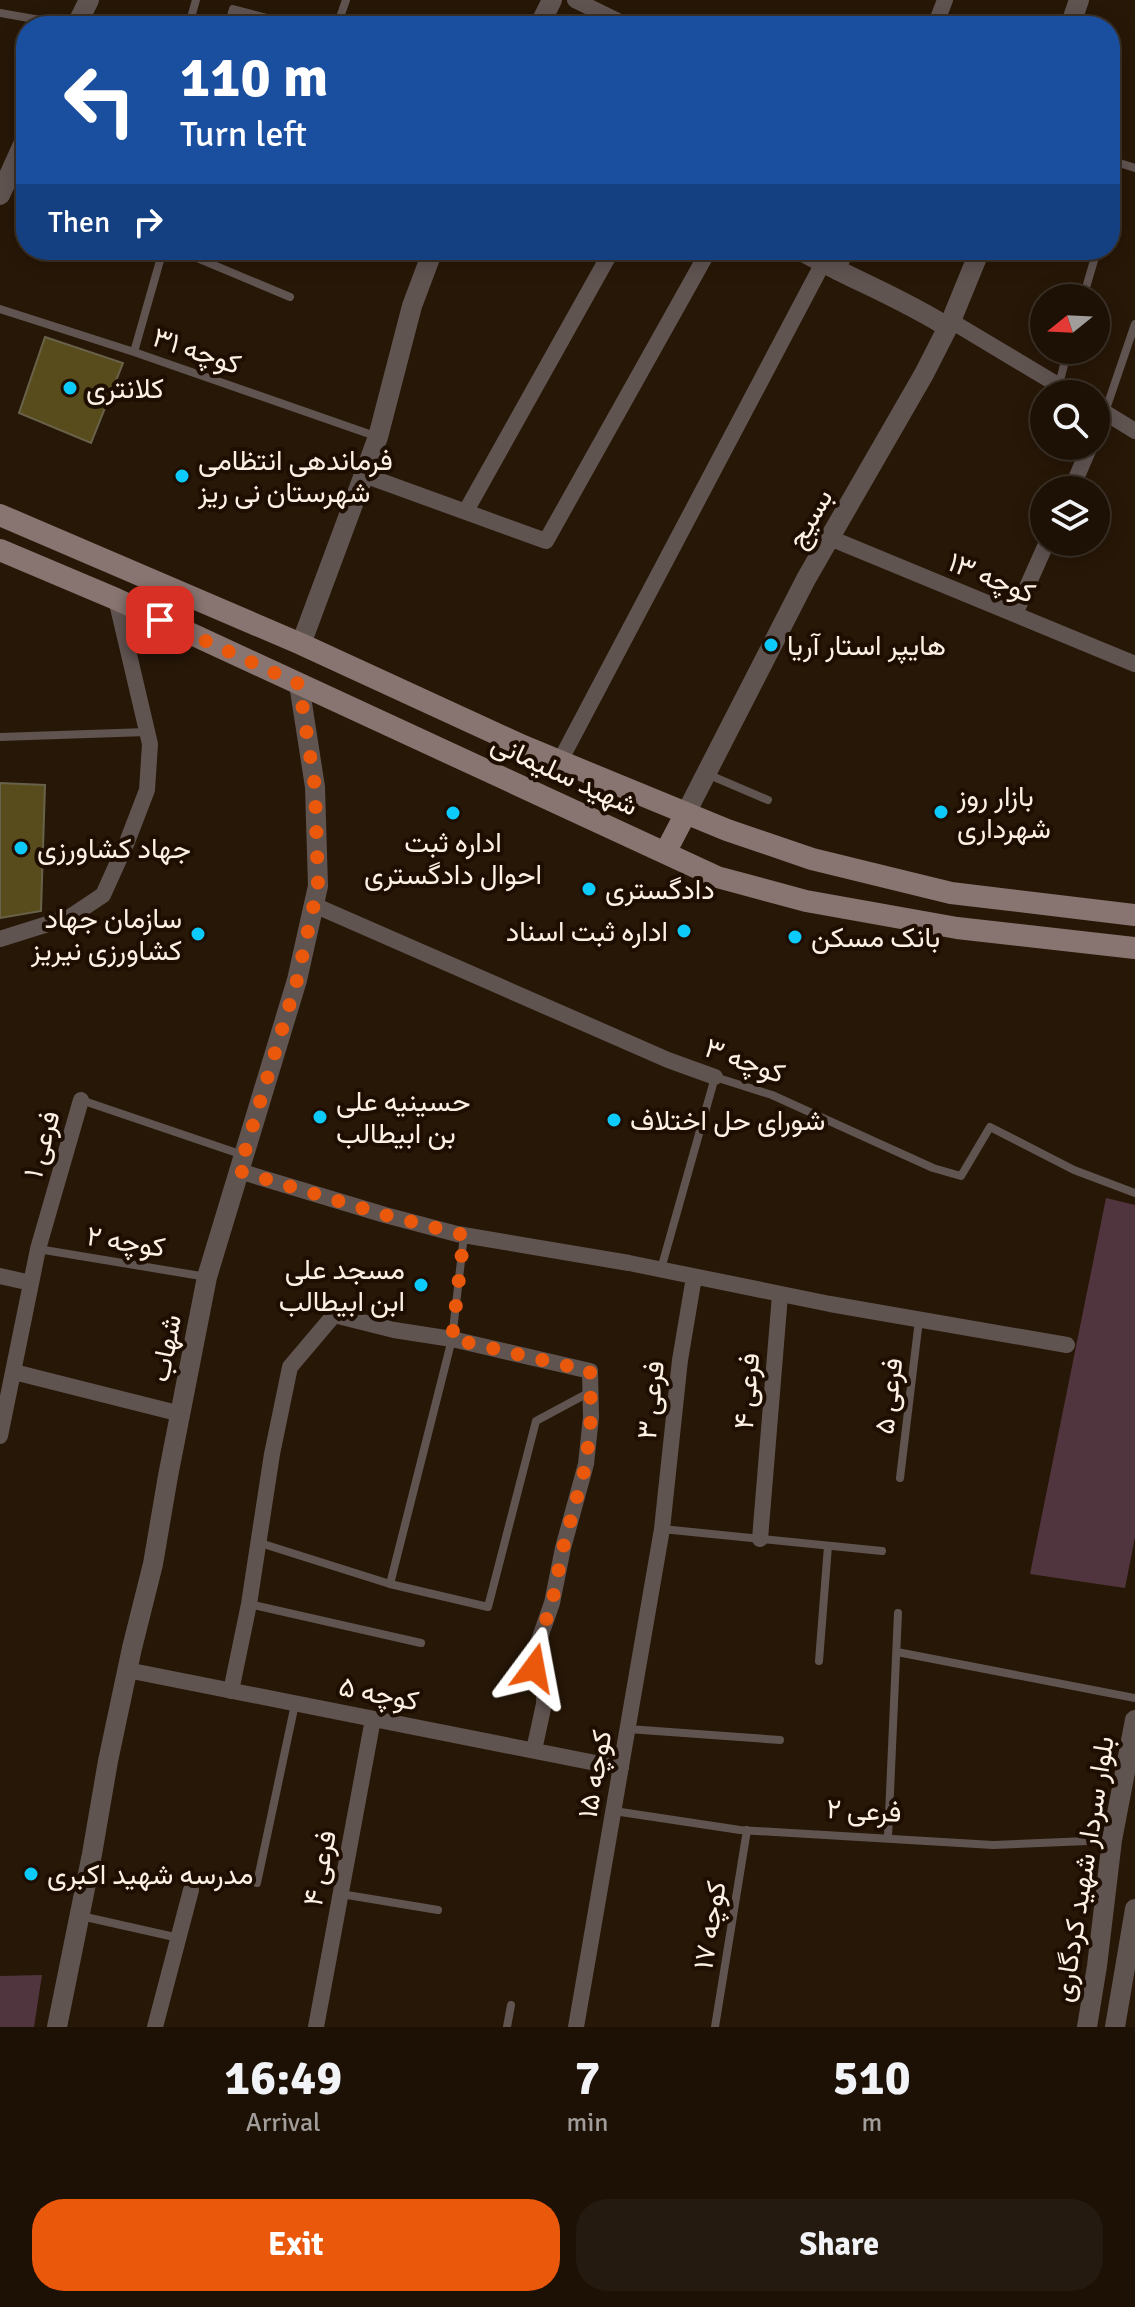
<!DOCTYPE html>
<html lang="en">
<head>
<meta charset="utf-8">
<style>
  :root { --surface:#1d1105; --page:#251a0f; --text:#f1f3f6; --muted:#a09d9a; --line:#3b3127; --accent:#ea580c }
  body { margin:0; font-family:Signika,Vazirmatn,sans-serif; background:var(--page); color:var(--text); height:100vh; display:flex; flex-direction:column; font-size:30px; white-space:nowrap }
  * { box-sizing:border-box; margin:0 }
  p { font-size:26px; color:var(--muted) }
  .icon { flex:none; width:44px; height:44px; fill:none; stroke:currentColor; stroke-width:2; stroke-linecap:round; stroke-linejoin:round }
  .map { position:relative; height:2027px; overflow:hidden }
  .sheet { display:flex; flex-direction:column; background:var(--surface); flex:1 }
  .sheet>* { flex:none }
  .banner { position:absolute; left:16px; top:16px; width:1104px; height:244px; border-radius:32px; box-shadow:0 4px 20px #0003,0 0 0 2px var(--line); background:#1a4fa0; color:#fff; overflow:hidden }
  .needle { width:52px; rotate:252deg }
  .controls { position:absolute; left:1030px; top:284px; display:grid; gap:16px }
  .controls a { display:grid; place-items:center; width:80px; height:80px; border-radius:50%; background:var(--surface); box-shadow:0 4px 20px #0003,0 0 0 2px var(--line); font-size:40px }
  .pin { position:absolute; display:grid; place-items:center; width:68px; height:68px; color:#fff; margin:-34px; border-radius:16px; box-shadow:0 4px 12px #0006 }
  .me { position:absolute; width:88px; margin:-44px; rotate:13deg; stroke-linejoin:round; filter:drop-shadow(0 0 6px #0008) }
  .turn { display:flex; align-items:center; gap:28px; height:168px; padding:0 32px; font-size:36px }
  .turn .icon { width:104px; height:104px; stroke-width:2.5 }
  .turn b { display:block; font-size:56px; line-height:68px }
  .then { display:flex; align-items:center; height:76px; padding:0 32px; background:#0003; gap:16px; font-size:30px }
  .eta { display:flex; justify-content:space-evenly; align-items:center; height:136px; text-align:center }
  .eta b { font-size:48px; font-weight:700; line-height:56px }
  .cta { display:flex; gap:16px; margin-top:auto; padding:16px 32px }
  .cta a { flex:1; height:92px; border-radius:32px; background:var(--accent); color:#fff; font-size:32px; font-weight:700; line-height:92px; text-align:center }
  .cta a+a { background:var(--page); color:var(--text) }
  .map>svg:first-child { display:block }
</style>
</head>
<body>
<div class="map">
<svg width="1135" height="2027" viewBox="0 0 1135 2027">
  <rect width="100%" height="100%" fill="#271707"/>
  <!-- green -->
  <path fill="#51353e" d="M1106,1198L1135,1205V1537L1125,1588L1030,1574Z
    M42,1975L34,2027H0V1976Z"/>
  <!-- building -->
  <path fill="#594c1c" stroke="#69624a" stroke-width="2" d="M45,337L123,363L91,443L19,413Z
    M0,783L45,785L41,911L0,918Z"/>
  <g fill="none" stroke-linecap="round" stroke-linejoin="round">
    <!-- service -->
    <path stroke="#605451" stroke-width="8" d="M0,13L74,26
      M192,14L196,0
      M228,26L233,9L297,26
      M337,26L346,0
      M1110,160L1135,168
      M178,250L290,297
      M1083,298L1097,250
      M0,309L134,352L378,437
      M134,352L163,250
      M1059,384L1068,350
      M1105,412L1135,324
      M0,737L147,732
      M707,774L768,800
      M81,1100L243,1155
      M38,1249L207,1277
      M661,1269L715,1077L772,1095L933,1168L961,1176L990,1127L1074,1170L1135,1193
      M900,1478L919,1320
      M662,1529L882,1551
      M257,1542L390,1584L488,1607L536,1421L590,1392
      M390,1584L452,1339L464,1235
      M249,1604L421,1643
      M897,1652L1135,1698
      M819,1661L828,1546
      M628,1729L780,1740
      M614,1811L740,1830L993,1845L1111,1840
      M888,1837L898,1613
      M257,1883L295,1704
      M341,1894L438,1910
      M81,1916L179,1938
      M507,2027L511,2005
      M715,2027L747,1830"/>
    <!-- minor -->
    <path stroke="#605451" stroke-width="16" d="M575,0L628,26
      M935,26L945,0
      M837,272L846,250
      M951,321L1073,394
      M1096,407L1135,431
      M1096,433L1105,413
      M364,475L546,541L709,250
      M1071,490L1090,446
      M466,511L612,250
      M830,538L1135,664
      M1015,614L1047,542
      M560,761L823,263
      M314,905L668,1060L715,1077
      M0,939L70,917L103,895L127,842L147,790L150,744L116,599
      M239,1171L385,1215L457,1234L629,1263L830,1304L1067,1345
      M0,1276L31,1283
      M14,1372L181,1414
      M0,1436L38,1249L81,1100
      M760,1539L780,1295
      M127,1670L621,1768
      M231,1691L249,1604L272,1454L290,1367L334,1315L394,1330L452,1339L590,1371L591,1417L586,1464L563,1548L552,1603L538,1643L534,1668L545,1673L544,1704L534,1750
      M155,2027L191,1890
      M316,2027L373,1719
      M576,2027L662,1529L680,1360L694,1277"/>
    <!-- tertiary -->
    <path stroke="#605451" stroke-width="20" d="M76,26L89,0
      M539,26L552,0
      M1070,26L1079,0
      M0,195L26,138
      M800,250C848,278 900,297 947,327
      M301,644L378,437L412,306L433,250
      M686,813L806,579L924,374L951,321L980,250
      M57,2027L92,1854L108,1761L132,1648L153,1564L168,1476L207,1277L297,980L318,886L315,787L299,684
      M1087,2027L1097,1966L1112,1840L1135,1720
      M1115,2027L1135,1909"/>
    <!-- secondary -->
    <path stroke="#887470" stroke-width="22" d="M0,515L301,644L523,746L727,830L812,859L951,893L1135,915
      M0,550L116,599L717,877L806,901L957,928L1135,948
      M665,853L686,813"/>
  </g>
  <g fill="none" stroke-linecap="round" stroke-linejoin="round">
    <!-- route -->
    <path stroke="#ea580c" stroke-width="14" stroke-dasharray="0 25.2" d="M160,620L299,684L315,787L318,886L297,980L239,1171L385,1215L464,1235L452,1339L590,1371L591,1417L586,1464L563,1548L552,1603L538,1643L534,1668"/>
  </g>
  <!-- markers -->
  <g fill="#0ccafa" stroke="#1e0e01" stroke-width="3">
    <circle cx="70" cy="388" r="8"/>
    <circle cx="182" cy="476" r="8"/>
    <circle cx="771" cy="645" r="8"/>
    <circle cx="941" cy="812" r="8"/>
    <circle cx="453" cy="813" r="8"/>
    <circle cx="21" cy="848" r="8"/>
    <circle cx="589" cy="889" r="8"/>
    <circle cx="684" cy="931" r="8"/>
    <circle cx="198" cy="934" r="8"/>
    <circle cx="795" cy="937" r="8"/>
    <circle cx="320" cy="1117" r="8"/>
    <circle cx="614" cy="1120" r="8"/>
    <circle cx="421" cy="1285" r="8"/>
    <circle cx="31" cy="1874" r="8"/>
  </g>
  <g text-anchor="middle" stroke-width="8" stroke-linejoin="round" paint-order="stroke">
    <!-- street labels -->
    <g font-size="28" fill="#fdf1e6" stroke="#1e0e01">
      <text transform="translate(197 350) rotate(19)" y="10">کوچه ۳۱</text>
      <text transform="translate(809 518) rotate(-60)" y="10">بسیج</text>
      <text transform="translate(992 577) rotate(22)" y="10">کوچه ۱۳</text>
      <text transform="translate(565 774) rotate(25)" y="10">شهید سلیمانی</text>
      <text transform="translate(745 1060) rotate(20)" y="10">کوچه ۳</text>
      <text transform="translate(41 1144) rotate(-74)" y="10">فرعی ۱</text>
      <text transform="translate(126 1241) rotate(9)" y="10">کوچه ۲</text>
      <text transform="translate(165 1348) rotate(-79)" y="10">شهاب</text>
      <text transform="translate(746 1391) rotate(-85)" y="10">فرعی ۴</text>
      <text transform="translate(888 1396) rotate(-83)" y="10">فرعی ۵</text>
      <text transform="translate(650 1400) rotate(-84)" y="10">فرعی ۳</text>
      <text transform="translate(379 1693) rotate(11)" y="10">کوچه ۵</text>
      <text transform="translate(594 1774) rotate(-80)" y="10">کوچه ۱۵</text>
      <text transform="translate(864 1810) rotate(3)" y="10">فرعی ۲</text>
      <text transform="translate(319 1868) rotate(-79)" y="10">فرعی ۴</text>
      <text transform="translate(1083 1869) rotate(-81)" y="10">بلوار سردار شهید کردگاری</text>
      <text transform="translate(709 1925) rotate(-81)" y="10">کوچه ۱۷</text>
    </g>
    <!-- poi labels -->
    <g font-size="28" fill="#fdf1e6" stroke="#1e0e01" text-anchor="start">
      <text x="86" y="398">کلانتری</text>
      <text x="198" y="470">فرماندهی انتظامی<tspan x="198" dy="32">شهرستان نی ریز</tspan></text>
      <text x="787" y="655">هایپر استار آریا</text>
      <text x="957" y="806">بازار روز<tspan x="957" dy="32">شهرداری</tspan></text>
      <text x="453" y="852" text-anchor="middle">اداره ثبت<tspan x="453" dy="32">احوال دادگستری</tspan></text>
      <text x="37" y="858">جهاد کشاورزی</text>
      <text x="605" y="899">دادگستری</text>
      <text x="182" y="928" text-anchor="end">سازمان جهاد<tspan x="182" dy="32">کشاورزی نیریز</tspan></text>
      <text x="668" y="941" text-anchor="end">اداره ثبت اسناد</text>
      <text x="811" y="947">بانک مسکن</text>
      <text x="336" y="1111">حسینیه علی<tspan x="336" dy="32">بن ابیطالب</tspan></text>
      <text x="630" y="1130">شورای حل اختلاف</text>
      <text x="405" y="1279" text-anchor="end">مسجد علی<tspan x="405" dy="32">ابن ابیطالب</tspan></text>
      <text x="47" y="1884">مدرسه شهید اکبری</text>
    </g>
  </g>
</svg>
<div class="controls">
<a><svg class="needle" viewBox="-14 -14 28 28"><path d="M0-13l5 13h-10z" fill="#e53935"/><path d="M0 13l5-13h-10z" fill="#a09d9a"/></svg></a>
<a><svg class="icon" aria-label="search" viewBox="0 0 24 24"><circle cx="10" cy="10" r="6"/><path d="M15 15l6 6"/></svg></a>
<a><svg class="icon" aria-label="layers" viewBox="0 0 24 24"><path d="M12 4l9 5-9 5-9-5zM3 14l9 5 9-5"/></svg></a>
</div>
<div class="pin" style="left:160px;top:620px;background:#d93025"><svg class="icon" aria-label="arrive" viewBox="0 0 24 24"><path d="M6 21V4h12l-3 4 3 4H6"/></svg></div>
<svg class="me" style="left:534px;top:1668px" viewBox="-20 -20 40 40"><path d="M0-17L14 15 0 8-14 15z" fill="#ea580c" stroke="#fff" stroke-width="4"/></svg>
<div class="banner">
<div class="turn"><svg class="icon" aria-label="left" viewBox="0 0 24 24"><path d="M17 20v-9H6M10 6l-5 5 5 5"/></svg><div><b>110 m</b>Turn left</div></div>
<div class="then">Then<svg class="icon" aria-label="right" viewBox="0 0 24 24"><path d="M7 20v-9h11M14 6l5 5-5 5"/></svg></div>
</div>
</div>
<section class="sheet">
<div class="eta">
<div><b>16:49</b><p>Arrival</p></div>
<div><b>7</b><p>min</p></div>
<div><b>510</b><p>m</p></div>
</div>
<div class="cta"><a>Exit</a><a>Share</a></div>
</section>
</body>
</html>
